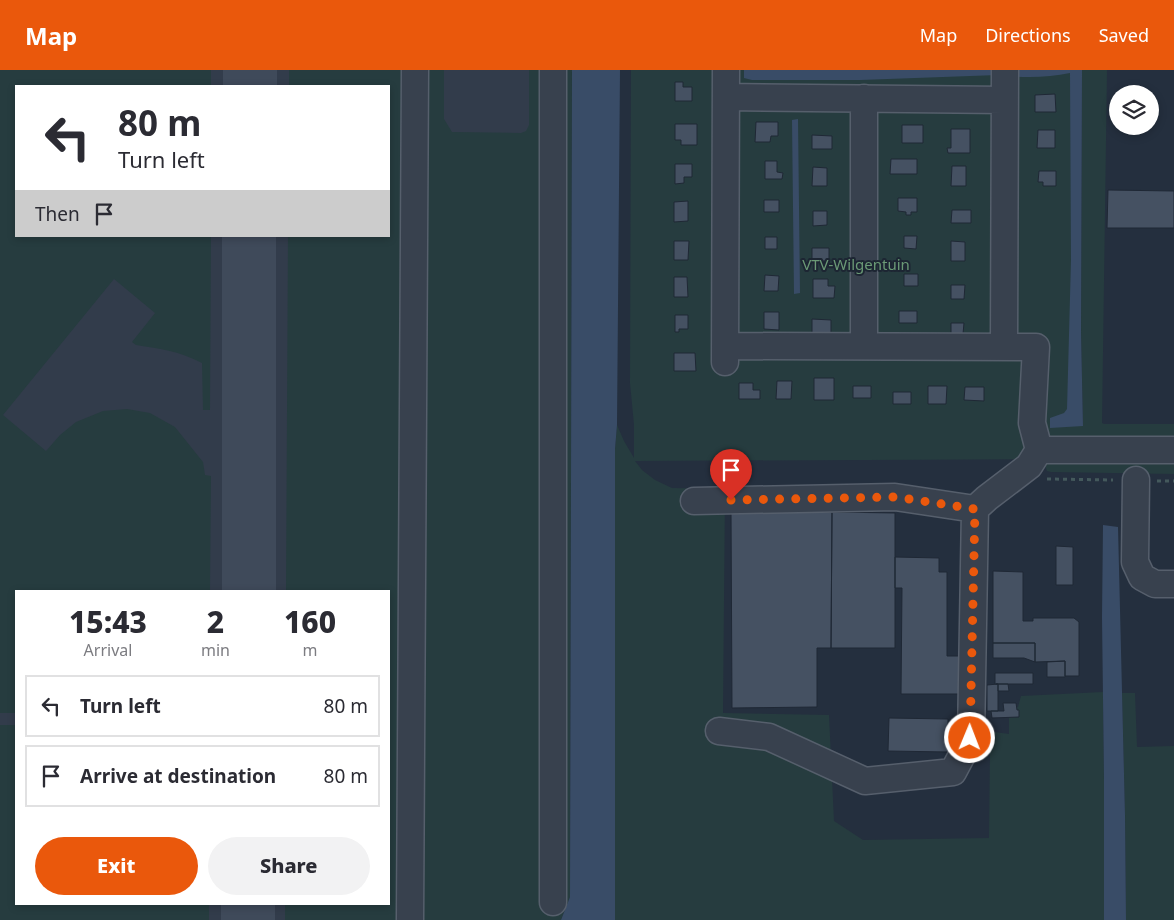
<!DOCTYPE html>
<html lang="en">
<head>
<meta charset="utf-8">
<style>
  :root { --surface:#fff; --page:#f2f2f3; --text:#2b2b33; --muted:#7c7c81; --line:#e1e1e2; --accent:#ea580c }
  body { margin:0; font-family:"Noto Sans",sans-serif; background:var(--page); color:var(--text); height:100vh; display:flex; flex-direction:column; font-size:19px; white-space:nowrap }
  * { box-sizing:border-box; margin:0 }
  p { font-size:16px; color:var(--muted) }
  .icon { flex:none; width:28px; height:28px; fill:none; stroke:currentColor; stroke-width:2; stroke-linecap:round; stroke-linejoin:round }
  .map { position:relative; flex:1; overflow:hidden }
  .side { position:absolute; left:15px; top:520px; width:375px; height:315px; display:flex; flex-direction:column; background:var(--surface); border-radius:0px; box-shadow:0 2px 8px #0003 }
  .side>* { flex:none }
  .top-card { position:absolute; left:15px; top:15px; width:375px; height:152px; border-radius:0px; box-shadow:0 2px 8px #0003; background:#fff; color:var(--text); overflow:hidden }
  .tools { position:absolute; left:1109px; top:15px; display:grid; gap:10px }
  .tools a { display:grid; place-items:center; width:50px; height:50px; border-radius:50%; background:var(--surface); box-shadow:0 2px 8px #0003; font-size:25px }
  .pin { position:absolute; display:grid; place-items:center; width:42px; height:42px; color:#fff; margin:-51px -21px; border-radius:50% 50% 50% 0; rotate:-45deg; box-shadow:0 0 5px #0007 }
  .pin .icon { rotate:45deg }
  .me { position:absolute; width:55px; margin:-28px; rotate:1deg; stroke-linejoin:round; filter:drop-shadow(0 0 4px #0008) }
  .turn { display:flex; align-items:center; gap:18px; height:105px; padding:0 20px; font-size:22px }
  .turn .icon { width:65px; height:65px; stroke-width:2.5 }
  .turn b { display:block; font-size:35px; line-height:42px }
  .then { display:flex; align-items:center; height:48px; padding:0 20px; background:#0003; gap:10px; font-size:19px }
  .eta { display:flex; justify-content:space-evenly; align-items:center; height:85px; text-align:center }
  .eta b { font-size:30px; font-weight:800; line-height:35px }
  .action { display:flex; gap:10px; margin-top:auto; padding:10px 20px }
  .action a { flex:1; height:58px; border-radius:30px; background:var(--accent); color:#fff; font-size:20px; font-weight:800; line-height:58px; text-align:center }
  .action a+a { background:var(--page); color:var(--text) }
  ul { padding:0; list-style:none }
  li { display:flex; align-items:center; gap:15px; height:62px; margin:0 10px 8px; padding:0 10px; border:2px solid var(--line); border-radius:0px }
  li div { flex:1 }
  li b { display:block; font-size:19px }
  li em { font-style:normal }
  header { display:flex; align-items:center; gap:30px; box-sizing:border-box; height:70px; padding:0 25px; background:var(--accent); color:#fff }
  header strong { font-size:24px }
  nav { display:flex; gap:28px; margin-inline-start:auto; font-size:18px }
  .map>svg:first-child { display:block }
</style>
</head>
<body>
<header>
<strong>Map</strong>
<nav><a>Map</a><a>Directions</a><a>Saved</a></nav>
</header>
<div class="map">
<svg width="1174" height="850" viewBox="0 0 1174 850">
  <rect width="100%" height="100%" fill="#242f3e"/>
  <!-- airport -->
  <path fill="#323c4b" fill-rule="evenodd" d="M0,0H560L538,850H0ZM16,16H389V166H16ZM16,521H389V834H16Z"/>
  <!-- green -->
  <path fill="#263c3f" d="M0,0H211V16H16V166H211L210,340H203L202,293C179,281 161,279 136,275L132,272L155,243L114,209L3,345L46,381L60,365L76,352L103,341L127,339L150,343L175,357L203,392L205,405L211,406L210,521H16V643H0Z
    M289,0H404L403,850H285V834H389V521H286L288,166H389V16H289Z
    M424,0H444V49L452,62L521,63L526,61L529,55V0H572L570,827L561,850H422Z
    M631,0H1078L1079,356H1083L1081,262L1082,0H1107L1102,353L1104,354H1174V404L1051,402L1047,401L1045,395L1047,389L635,391L642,400L655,410L672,418L725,419L723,643L829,645L834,751L863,770L989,768L990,679L994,662L1009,664V637H1018L1021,626L1103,622L1104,709V850H615V379L617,355L624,371L634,388V355L630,313Z
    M1122,623H1135L1137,677L1174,676V850H1126L1125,745Z
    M0,655H16V834H209V850H0Z"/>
  <!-- water -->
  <path fill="#394c67" d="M572,0H620L617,355L615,379V850H561L570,827Z
    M744,0H1082L1081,262L1083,356L1050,358V348L1064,343L1067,339L1071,190L1070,3C1047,8 1022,8 998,5L860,10H752L744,8Z
    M798,49L800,223L794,224L792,50Z
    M1103,455L1118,457L1125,745L1126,850H1104V709L1102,547Z"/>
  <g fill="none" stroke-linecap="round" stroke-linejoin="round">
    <!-- taxiway -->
    <path stroke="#3f4a5a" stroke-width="54" d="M250,16V0
      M249,521V166
      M248,850V834"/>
  </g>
  <!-- building -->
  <path fill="#455162" stroke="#1f2835" d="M675,12H683V17H692V31H675Z
    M1055,24L1056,42H1035V25Z
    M756,52H778V66H771L770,72H755Z
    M675,54H697V75H681V70H675Z
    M902,55H923V73H902Z
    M951,59H970V83H948L947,78H951Z
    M1038,60H1055V78H1037Z
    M812,65L832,66V79H812Z
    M891,89H917V104H890Z
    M765,91H777V102L783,103L782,109H765Z
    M675,94H692V107H684V113L675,114Z
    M952,96H966V116H951Z
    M813,97L827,98V116H812Z
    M1039,101H1056V116H1043V112H1038Z
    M1108,120L1174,121V158H1107Z
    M898,128H917V142H911V145H906V142L898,141Z
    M764,130H779V142H764Z
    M688,131V151L674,152V132Z
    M952,140H971V153H951Z
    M813,141H827V155L813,156Z
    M904,166H917L916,179L904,178Z
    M765,167H777V179H765Z
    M674,171H689L688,190H674Z
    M951,171L965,172V191H951Z
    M812,178H829V191H812Z
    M904,204H918V216H904Z
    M765,205L779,206L778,221H764Z
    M674,207H687L688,227H674Z
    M813,209H828V216H835L834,228H813Z
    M951,215H965L964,229H951Z
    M899,241H917V253H899Z
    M764,242H779V260L764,259Z
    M675,245H688V259H679V262H675Z
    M812,249L831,250V264L812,263Z
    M951,253H964L963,264H951Z
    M674,283H695L696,301H674Z
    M814,308H834V330H814Z
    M777,311H792L791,329H776Z
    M739,313H753V320H760V329H739Z
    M853,316H871V328H853Z
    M928,316H947L946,334H928Z
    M965,317H984V331L964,330Z
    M893,322H911V334H893Z
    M731,442H832L831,578H817V637L732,638Z
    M832,442L895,443V578H831Z
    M1056,476L1073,477V515H1056Z
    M895,487L939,488V502H947V586H960L959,624H901L902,518H895Z
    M993,501L1023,502V551H1033V548H1074L1079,552V606H1065V591L1035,592V573H993Z
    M993,573H1035V592L1024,588H993Z
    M1065,591V607H1047V592Z
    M995,603H1033V614H995Z
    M996,614H1008L1009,621H998V614Z
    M998,614V641H987V615Z
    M1003,633H1016L1017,640H1019V647L992,648L991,641H1004Z
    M889,648L948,649V682L888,681Z"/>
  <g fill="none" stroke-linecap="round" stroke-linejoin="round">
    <defs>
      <path id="minor" d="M726,27L1004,30
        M864,28V276
        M725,276L1036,277L1032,353L1039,380
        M1004,277L1005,0
        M725,292L726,0
        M1136,410L1135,492L1142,507L1155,514H1174
        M694,431L895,427L975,439
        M719,661L769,667L865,711L953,702L971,668L975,439L987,428L1029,396L1039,380H1174
        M553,832V0
        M410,850L415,0"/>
    </defs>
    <!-- minor casing -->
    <use href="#minor" stroke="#565f6c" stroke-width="29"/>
    <!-- path -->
    <path stroke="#44595c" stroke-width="3" stroke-dasharray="4 4" stroke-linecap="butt" d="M1047,409L1113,410
      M1157,411H1174"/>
    <!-- minor -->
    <use href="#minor" stroke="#38414e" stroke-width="26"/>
  </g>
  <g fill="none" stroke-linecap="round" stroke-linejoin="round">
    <!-- route -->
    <path stroke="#ea580c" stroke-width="9" stroke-dasharray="0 16.2" d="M731,430L896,427L975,439L970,668"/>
  </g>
  <g text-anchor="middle" stroke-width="4" stroke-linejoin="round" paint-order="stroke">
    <!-- park labels -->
    <g font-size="15" fill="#6b9a76" stroke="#1d2633">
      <text x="856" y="200">VTV-Wilgentuin</text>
    </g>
  </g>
</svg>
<div class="tools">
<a><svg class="icon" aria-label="layers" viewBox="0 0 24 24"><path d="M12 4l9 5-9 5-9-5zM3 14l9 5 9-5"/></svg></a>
</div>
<div class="pin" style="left:731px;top:430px;background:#d93025"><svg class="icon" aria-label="arrive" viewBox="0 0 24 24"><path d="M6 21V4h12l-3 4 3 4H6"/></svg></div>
<svg class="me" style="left:970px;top:668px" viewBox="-20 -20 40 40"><circle r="17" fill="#ea580c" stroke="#fff" stroke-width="3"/><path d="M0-11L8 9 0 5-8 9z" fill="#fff"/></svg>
<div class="top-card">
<div class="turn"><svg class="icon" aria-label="left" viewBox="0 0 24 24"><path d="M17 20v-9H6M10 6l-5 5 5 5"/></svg><div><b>80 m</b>Turn left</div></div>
<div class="then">Then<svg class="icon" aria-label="arrive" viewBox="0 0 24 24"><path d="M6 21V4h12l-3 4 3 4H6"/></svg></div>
</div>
<section class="side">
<div class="eta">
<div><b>15:43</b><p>Arrival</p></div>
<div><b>2</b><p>min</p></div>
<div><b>160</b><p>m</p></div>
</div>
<ul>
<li><svg class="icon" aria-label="left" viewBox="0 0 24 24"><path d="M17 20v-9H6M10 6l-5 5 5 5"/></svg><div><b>Turn left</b></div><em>80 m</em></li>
<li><svg class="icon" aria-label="arrive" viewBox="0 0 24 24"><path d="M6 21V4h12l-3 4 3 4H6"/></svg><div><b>Arrive at destination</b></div><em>80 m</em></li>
</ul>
<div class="action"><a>Exit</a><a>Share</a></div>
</section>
</div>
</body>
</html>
